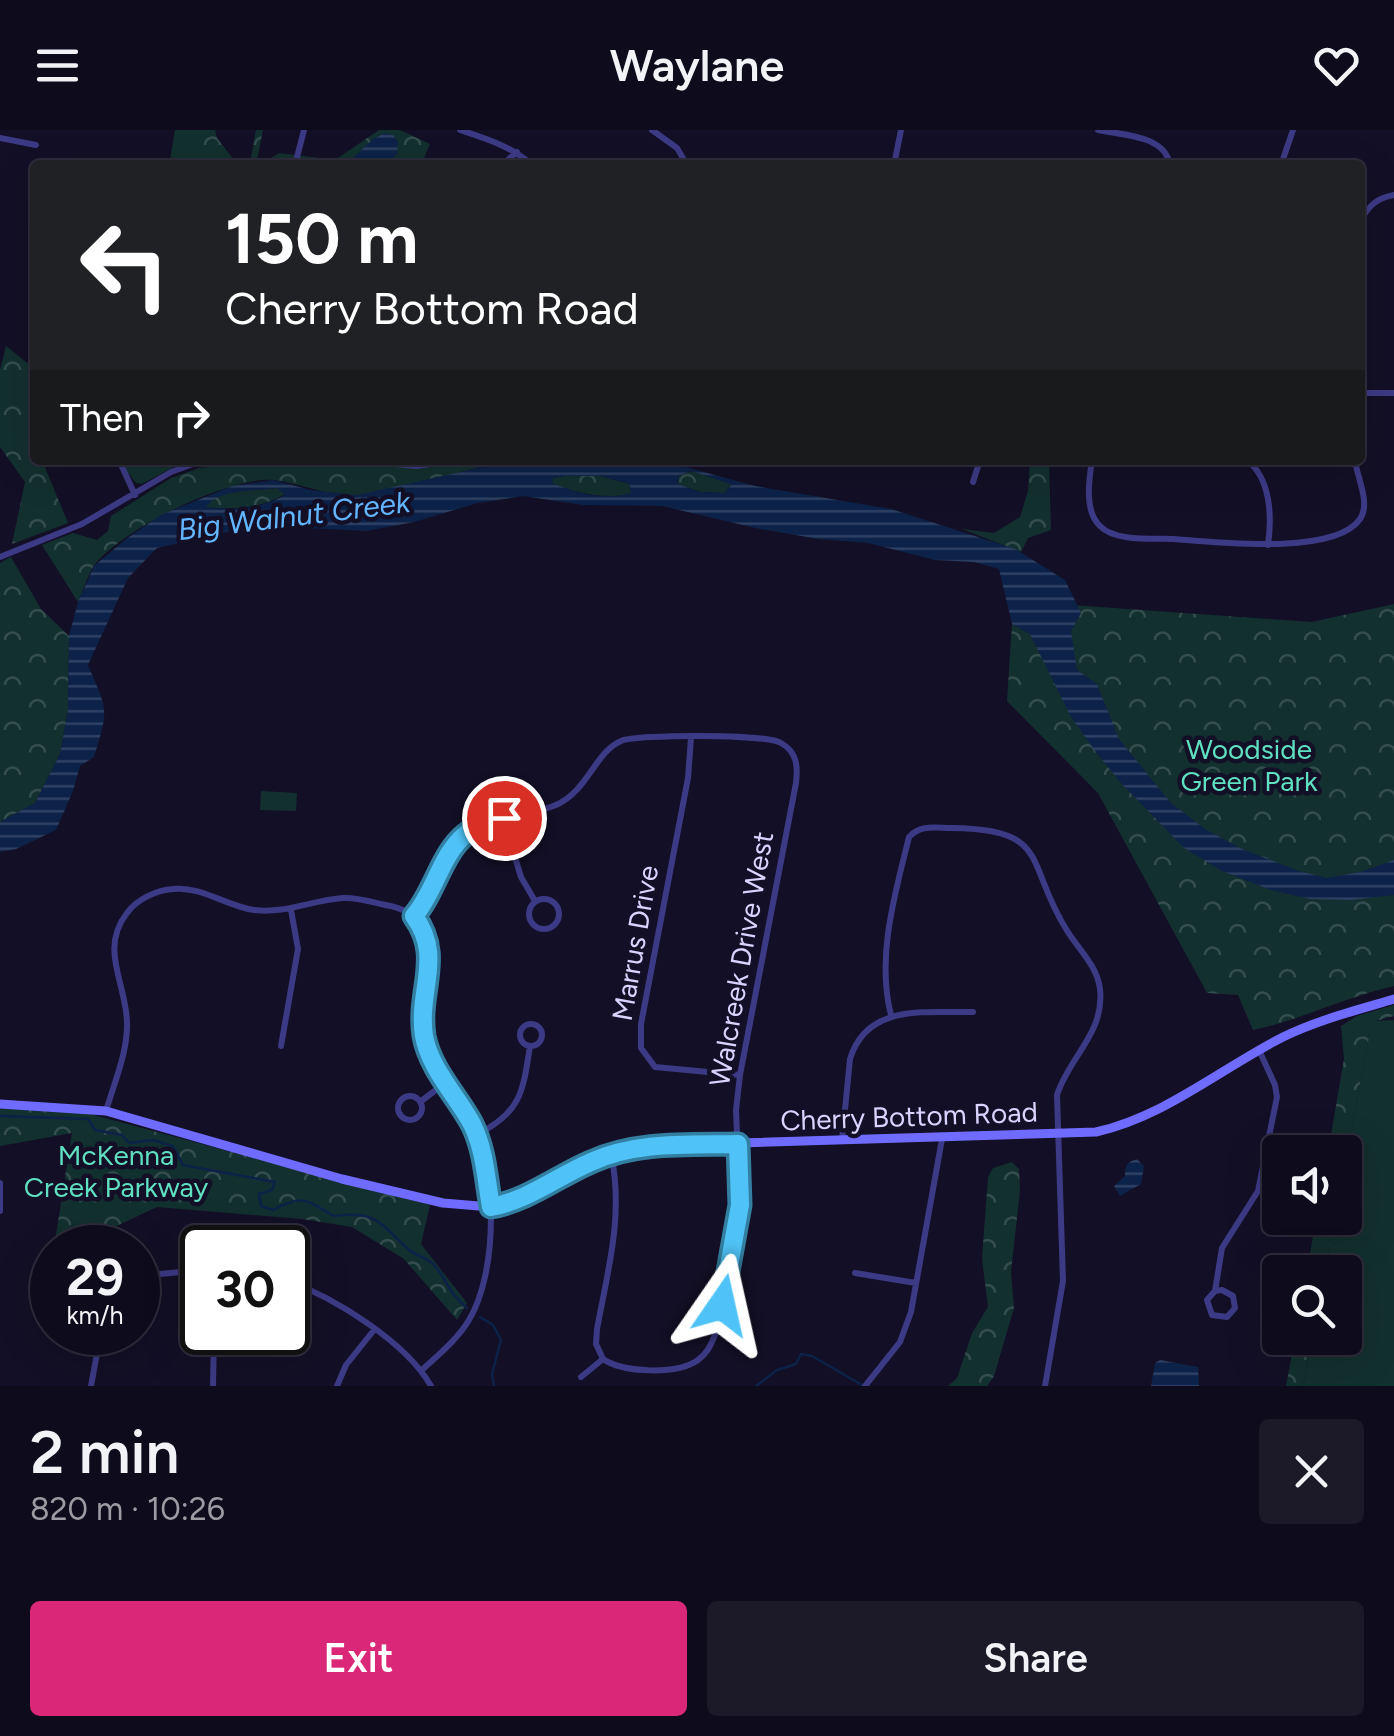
<!DOCTYPE html>
<html lang="en">
<head>
<meta charset="utf-8">
<style>
  :root { --surface:#0e0b1c; --page:#1c1929; --text:#f1f3f6; --muted:#9b9ba3; --line:#2e2b3b; --accent:#db2777 }
  body { margin:0; font-family:Figtree,sans-serif; background:var(--page); color:var(--text); height:100vh; display:flex; flex-direction:column; font-size:38px; white-space:nowrap }
  * { box-sizing:border-box; margin:0 }
  p { font-size:32px; color:var(--muted) }
  .icon { flex:none; width:55px; height:55px; fill:none; stroke:currentColor; stroke-width:2; stroke-linecap:round; stroke-linejoin:round }
  .map { position:relative; height:1256px; overflow:hidden }
  .panel { display:flex; flex-direction:column; background:var(--surface); flex:1 }
  .panel>* { flex:none }
  .hud { position:absolute; left:30px; top:30px; width:1335px; height:305px; border-radius:10px; box-shadow:0 10px 40px #0002,0 0 0 2px var(--line); background:#202124; color:#fff; overflow:hidden }
  .controls { position:absolute; left:1262px; top:1005px; display:grid; gap:20px }
  .controls a { display:grid; place-items:center; width:100px; height:100px; border-radius:10px; background:var(--surface); box-shadow:0 10px 40px #0002,0 0 0 2px var(--line); font-size:50px }
  .speed { position:absolute; left:30px; top:1095px; display:flex; gap:20px; font-size:50px; font-weight:700; text-align:center }
  .speed>* { display:grid; place-content:center; width:130px; height:130px; border-radius:50%; background:var(--surface); box-shadow:0 10px 40px #0002,0 0 0 2px var(--line); line-height:1 }
  .speed small { font-size:25px; font-weight:400 }
  .speed .limit { border:5px solid #111; border-radius:15px; background:#fff; color:#111 }
  .pin { position:absolute; display:grid; place-items:center; width:85px; height:85px; color:#fff; margin:-42px; border:5px solid #fff; border-radius:50%; box-shadow:0 2px 10px #0007 }
  .me { position:absolute; width:110px; margin:-55px; rotate:11deg; stroke-linejoin:round; filter:drop-shadow(0 0 8px #0008) }
  .turn { display:flex; align-items:center; gap:35px; height:210px; padding:0 30px; font-size:45px }
  .turn .icon { width:130px; height:130px; stroke-width:2.5 }
  .turn b { display:block; font-size:70px; line-height:85px }
  .then { display:flex; align-items:center; height:95px; padding:0 30px; background:#0003; gap:20px; font-size:38px }
  .round { display:grid; place-items:center; flex:none; width:105px; height:105px; border-radius:10px; background:var(--page) }
  .overview { display:flex; align-items:center; justify-content:space-between; height:170px; padding:0 30px }
  h1 { font-size:60px; font-weight:600; line-height:75px }
  .primary-button { display:flex; gap:20px; margin-top:auto; padding:20px 30px }
  .primary-button a { flex:1; height:115px; border-radius:10px; background:var(--accent); color:#fff; font-size:40px; font-weight:600; line-height:115px; text-align:center }
  .primary-button a+a { background:var(--page); color:var(--text) }
  header { display:flex; justify-content:space-between; align-items:center; height:130px; padding:0 30px; background:var(--surface); font-size:45px; font-weight:600 }
  .map>svg:first-child { display:block }
</style>
</head>
<body>
<header><svg class="icon" aria-label="menu" viewBox="0 0 24 24"><path d="M4 6h16M4 12h16M4 18h16"/></svg>Waylane<svg class="icon" aria-label="heart" viewBox="0 0 24 24"><path d="M12 20l-8-8c-3-5 5-10 8-4 3-6 11-1 8 4z"/></svg></header>
<div class="map">
<svg width="1394" height="1256" viewBox="0 0 1394 1256">
  <defs>
    <pattern id="forest-crowns" width="20" height="18" patternUnits="userSpaceOnUse" patternTransform="scale(2.5)"><rect width="20" height="18" fill="#12302f"/><path d="M2 6a3 3 0 1 1 6 0M12 15a3 3 0 1 1 6 0" fill="none" stroke="#344d4e"/></pattern>
    <pattern id="water-rules" width="6" height="5" patternUnits="userSpaceOnUse" patternTransform="scale(2.5)"><rect width="6" height="5" fill="#0c2248"/><path d="M0 2.5h6" fill="none" stroke="#2f4163"/></pattern>
  </defs>
  <rect width="100%" height="100%" fill="#130f26"/>
  <!-- green -->
  <path fill="#12302f" d="M124,330H187L142,354L136,353L126,340Z
    M261,661L297,663L296,681L260,680Z
    M1394,890V1256H1303L1312,1208H1345V1142H1324L1335,1088H1345V1032L1372,891Z"/>
  <!-- forest -->
  <path fill="url(#forest-crowns)" d="M175,0H215L217,8L238,35L250,33L256,0H263L257,30L263,33L279,23L335,30L379,0H400L430,14L421,35H388L397,23H360L346,35H169Z
    M6,216L35,239V330H42L68,393L12,414L25,352L0,317V240Z
    M289,330H515C463,338 411,361 358,365C330,367 303,354 275,350C231,345 119,400 93,437C87,447 83,461 78,472L42,415L73,403L97,410L108,401L111,386L171,348L199,338Z
    M1030,330H1049L1051,400L1028,408L1021,422L962,399L994,403L1020,387L1028,361Z
    M692,341L731,354L725,363L701,362L678,354L679,346Z
    M566,346H600L630,354L631,363C606,371 576,362 552,354L553,348Z
    M277,358L285,364C259,379 235,380 206,377C217,358 257,361 277,358Z
    M11,427L41,479L69,506L68,580L60,624L35,673L0,692V433Z
    M1057,474L1312,492L1394,474V856C1345,867 1301,890 1253,900L1238,865L1207,863L1098,663L1007,571L1012,494L1030,504L1035,514Z
    M1394,875V886L1372,892L1345,1032V1022H1328L1344,929L1341,896L1357,886Z
    M0,978L79,981L430,1075L421,1114L467,1173L457,1190L404,1129L352,1097L302,1089L157,1077L89,1109L78,1117H54L72,1003L0,1016Z
    M1012,1032L1019,1039L1020,1060L1011,1142L1014,1178L994,1246L987,1256H948L957,1248L972,1203L988,1177L982,1129L988,1047L993,1038Z
    M1316,1088H1335L1324,1142H1307Z
    M1295,1208H1312L1303,1256H1286Z"/>
  <!-- water -->
  <path fill="url(#water-rules)" fill-rule="evenodd" d="M385,3L393,5L398,12L397,23L388,35H346L373,9Z
    M515,330L664,331L755,356L891,379L1015,419L1065,450L1081,483L1071,501L1077,540L1097,554L1119,609L1170,672L1205,699L1242,719L1299,741L1327,748L1360,742L1394,730V765L1351,770L1310,769L1271,760L1222,741L1184,718L1121,653L1095,621L1070,585L1030,504L1012,494L999,439L974,432L935,430L868,413L819,409L760,399L662,376L583,375L523,366L478,373L414,392L366,401L289,397L232,401L157,418L128,448L88,535C108,582 109,578 94,627L80,636L73,661L56,700L16,719L0,722V692L35,673L60,624L68,580L69,506L78,472L94,436L126,409L161,385L232,356L273,350L311,360L357,365ZM691,341L730,354L731,355L725,363L701,362L678,354L679,346ZM567,346H600L630,354L631,363C607,371 575,363 552,353L553,348ZM277,358L285,365C260,379 234,381 206,377C217,359 257,361 277,358Z
    M1137,1029L1144,1036L1141,1054L1120,1066L1114,1056L1125,1046C1126,1035 1125,1033 1137,1029Z
    M1160,1230L1198,1237L1199,1256H1151L1155,1233Z"/>
  <g fill="none" stroke-linecap="round" stroke-linejoin="round">
    <!-- stream -->
    <path stroke="#0c2248" stroke-width="2.5" d="M0,986L88,989L95,1000L122,1005L129,1013L153,1010L173,1016L183,1035L275,1052L272,1060L259,1064L261,1076L273,1080C305,1063 306,1071 334,1086C376,1080 380,1093 408,1119C415,1126 427,1127 434,1135C448,1150 446,1161 467,1178
      M480,1187L493,1195L501,1210L492,1244L494,1256
      M756,1256L777,1240L796,1234L801,1224L812,1226L862,1255"/>
    <!-- minor -->
    <path stroke="#3d3a85" stroke-width="6" d="M460,0C487,9 511,16 532,35
      M652,0L677,18L687,35
      M1098,0C1122,5 1165,5 1170,35
      M0,8L36,15
      M271,35L278,32L295,35
      M295,35L304,0
      M502,35L517,22
      M894,35L901,0
      M1281,35L1293,0
      M1360,91C1369,76 1376,68 1394,65
      M1360,263H1394
      M119,330L135,365
      M356,330L416,336L459,330
      M697,330L719,334L730,330
      M1092,330C1089,350 1084,381 1100,396C1115,412 1153,408 1174,409C1214,412 1335,426 1360,389C1371,373 1357,348 1355,330
      M1247,330C1271,349 1272,387 1268,415
      M973,352L980,330
      M0,427L82,394L171,342L193,334L232,330
      M691,608L688,648L641,894V918L655,937L740,945
      M503,688L521,747L535,771
      M529 784a15 15 0 1 1 30 0a15 15 0 1 1-30 0Z
      M414,786C434,762 442,721 468,703C493,685 528,687 556,675C588,661 595,622 621,611C638,604 767,604 781,613C797,622 798,636 796,653L740,945L736,980L740,1075L716,1203C711,1214 708,1223 698,1230C677,1245 623,1243 603,1229
      M891,885C876,827 895,764 909,707C921,694 935,698 952,698C1051,699 1025,733 1066,799C1078,819 1097,835 1100,859C1105,903 1069,927 1057,965L1063,1151L1045,1256
      M520 905a11 11 0 1 1 22 0a11 11 0 1 1-22 0Z
      M281,916L298,819L291,780
      M398 978a12 12 0 1 1 24 0a12 12 0 1 1-24 0Z
      M420,972L445,953
      M106,981C114,953 128,922 127,892C126,853 99,819 127,783C137,769 157,760 173,759C202,756 226,776 254,780C286,784 312,770 343,768C355,767 368,771 381,774C392,776 406,779 415,787C444,815 420,869 424,905C428,937 455,964 470,991C498,1041 498,1141 469,1190C457,1210 438,1225 422,1240
      M476,1005C521,983 523,962 530,916
      M842,1010L850,929C867,873 926,883 973,882
      M0,1053V1081
      M855,1143L916,1153
      M288,1151C335,1168 406,1212 431,1256
      M138,1154L160,1144L202,1140
      M1215,1161L1222,1160L1233,1166L1235,1178L1227,1187L1212,1185L1207,1170L1215,1161L1222,1118L1258,1061L1277,967L1275,955L1259,920
      M603,1229L596,1214L597,1199C608,1140 624,1084 611,1024
      M581,1247L603,1229
      M91,1256L101,1202
      M213,1256L214,1202
      M337,1256L346,1235L374,1200
      M865,1256L900,1212L911,1182L942,1009"/>
    <!-- secondary -->
    <path stroke="#6f6bff" stroke-width="9" d="M0,974L106,981L342,1049L443,1073L491,1077L524,1068L611,1024L671,1015L1096,1002C1166,986 1220,939 1283,907C1318,890 1357,880 1394,869"/>
  </g>
  <g fill="none" stroke-linecap="round" stroke-linejoin="round">
    <defs>
      <path id="route" d="M504,688C492,693 475,697 466,704C441,724 435,762 414,786C444,827 417,860 424,906C430,939 457,966 472,994C485,1020 486,1049 491,1077C529,1070 556,1047 591,1032C636,1011 689,1015 738,1014L740,1075L722,1175"/>
    </defs>
    <!-- route casing -->
    <use href="#route" stroke="#337fa1" stroke-width="25"/>
    <!-- route -->
    <use href="#route" stroke="#4fc3f7" stroke-width="18"/>
  </g>
  <g text-anchor="middle" stroke-width="9" stroke-linejoin="round" paint-order="stroke">
    <!-- park labels -->
    <g font-size="28" fill="#5fe0c0" stroke="#130f26">
      <text x="1249" y="629">Woodside<tspan x="1249" dy="32">Green Park</tspan></text>
      <text x="116" y="1035">McKenna<tspan x="116" dy="32">Creek Parkway</tspan></text>
    </g>
    <!-- street labels -->
    <g font-size="28" fill="#d9d4ff" stroke="#130f26">
      <text transform="translate(635 813) rotate(-80)" y="10">Marrus Drive</text>
      <text transform="translate(741 829) rotate(-80)" y="10">Walcreek Drive West</text>
      <text transform="translate(909 986) rotate(-2)" y="10">Cherry Bottom Road</text>
    </g>
    <!-- water labels -->
    <g font-size="30" font-style="italic" fill="#62b6ff" stroke="#130f26">
      <text transform="translate(294 386) rotate(-7)" y="10">Big Walnut Creek</text>
    </g>
  </g>
</svg>
<div class="controls">
<a><svg class="icon" aria-label="sound" viewBox="0 0 24 24"><path d="M4 9h4l5-4v14l-5-4H4zM17 9q2 3 0 6"/></svg></a>
<a><svg class="icon" aria-label="search" viewBox="0 0 24 24"><circle cx="10" cy="10" r="6"/><path d="M15 15l6 6"/></svg></a>
</div>
<div class="speed"><div>29<small>km/h</small></div><div class="limit">30</div></div>
<div class="pin" style="left:504px;top:688px;background:#d93025"><svg class="icon" aria-label="arrive" viewBox="0 0 24 24"><path d="M6 21V4h12l-3 4 3 4H6"/></svg></div>
<svg class="me" style="left:722px;top:1175px" viewBox="-20 -20 40 40"><path d="M0-17L14 15 0 8-14 15z" fill="#4fc3f7" stroke="#fff" stroke-width="4"/></svg>
<div class="hud">
<div class="turn"><svg class="icon" aria-label="left" viewBox="0 0 24 24"><path d="M17 20v-9H6M10 6l-5 5 5 5"/></svg><div><b>150 m</b>Cherry Bottom Road</div></div>
<div class="then">Then<svg class="icon" aria-label="right" viewBox="0 0 24 24"><path d="M7 20v-9h11M14 6l5 5-5 5"/></svg></div>
</div>
</div>
<section class="panel">
<div class="overview"><div><h1>2 min</h1><p>820 m · 10:26</p></div><a class="round"><svg class="icon" aria-label="close" viewBox="0 0 24 24"><path d="M6 6l12 12M18 6L6 18"/></svg></a></div>
<div class="primary-button"><a>Exit</a><a>Share</a></div>
</section>
</body>
</html>
